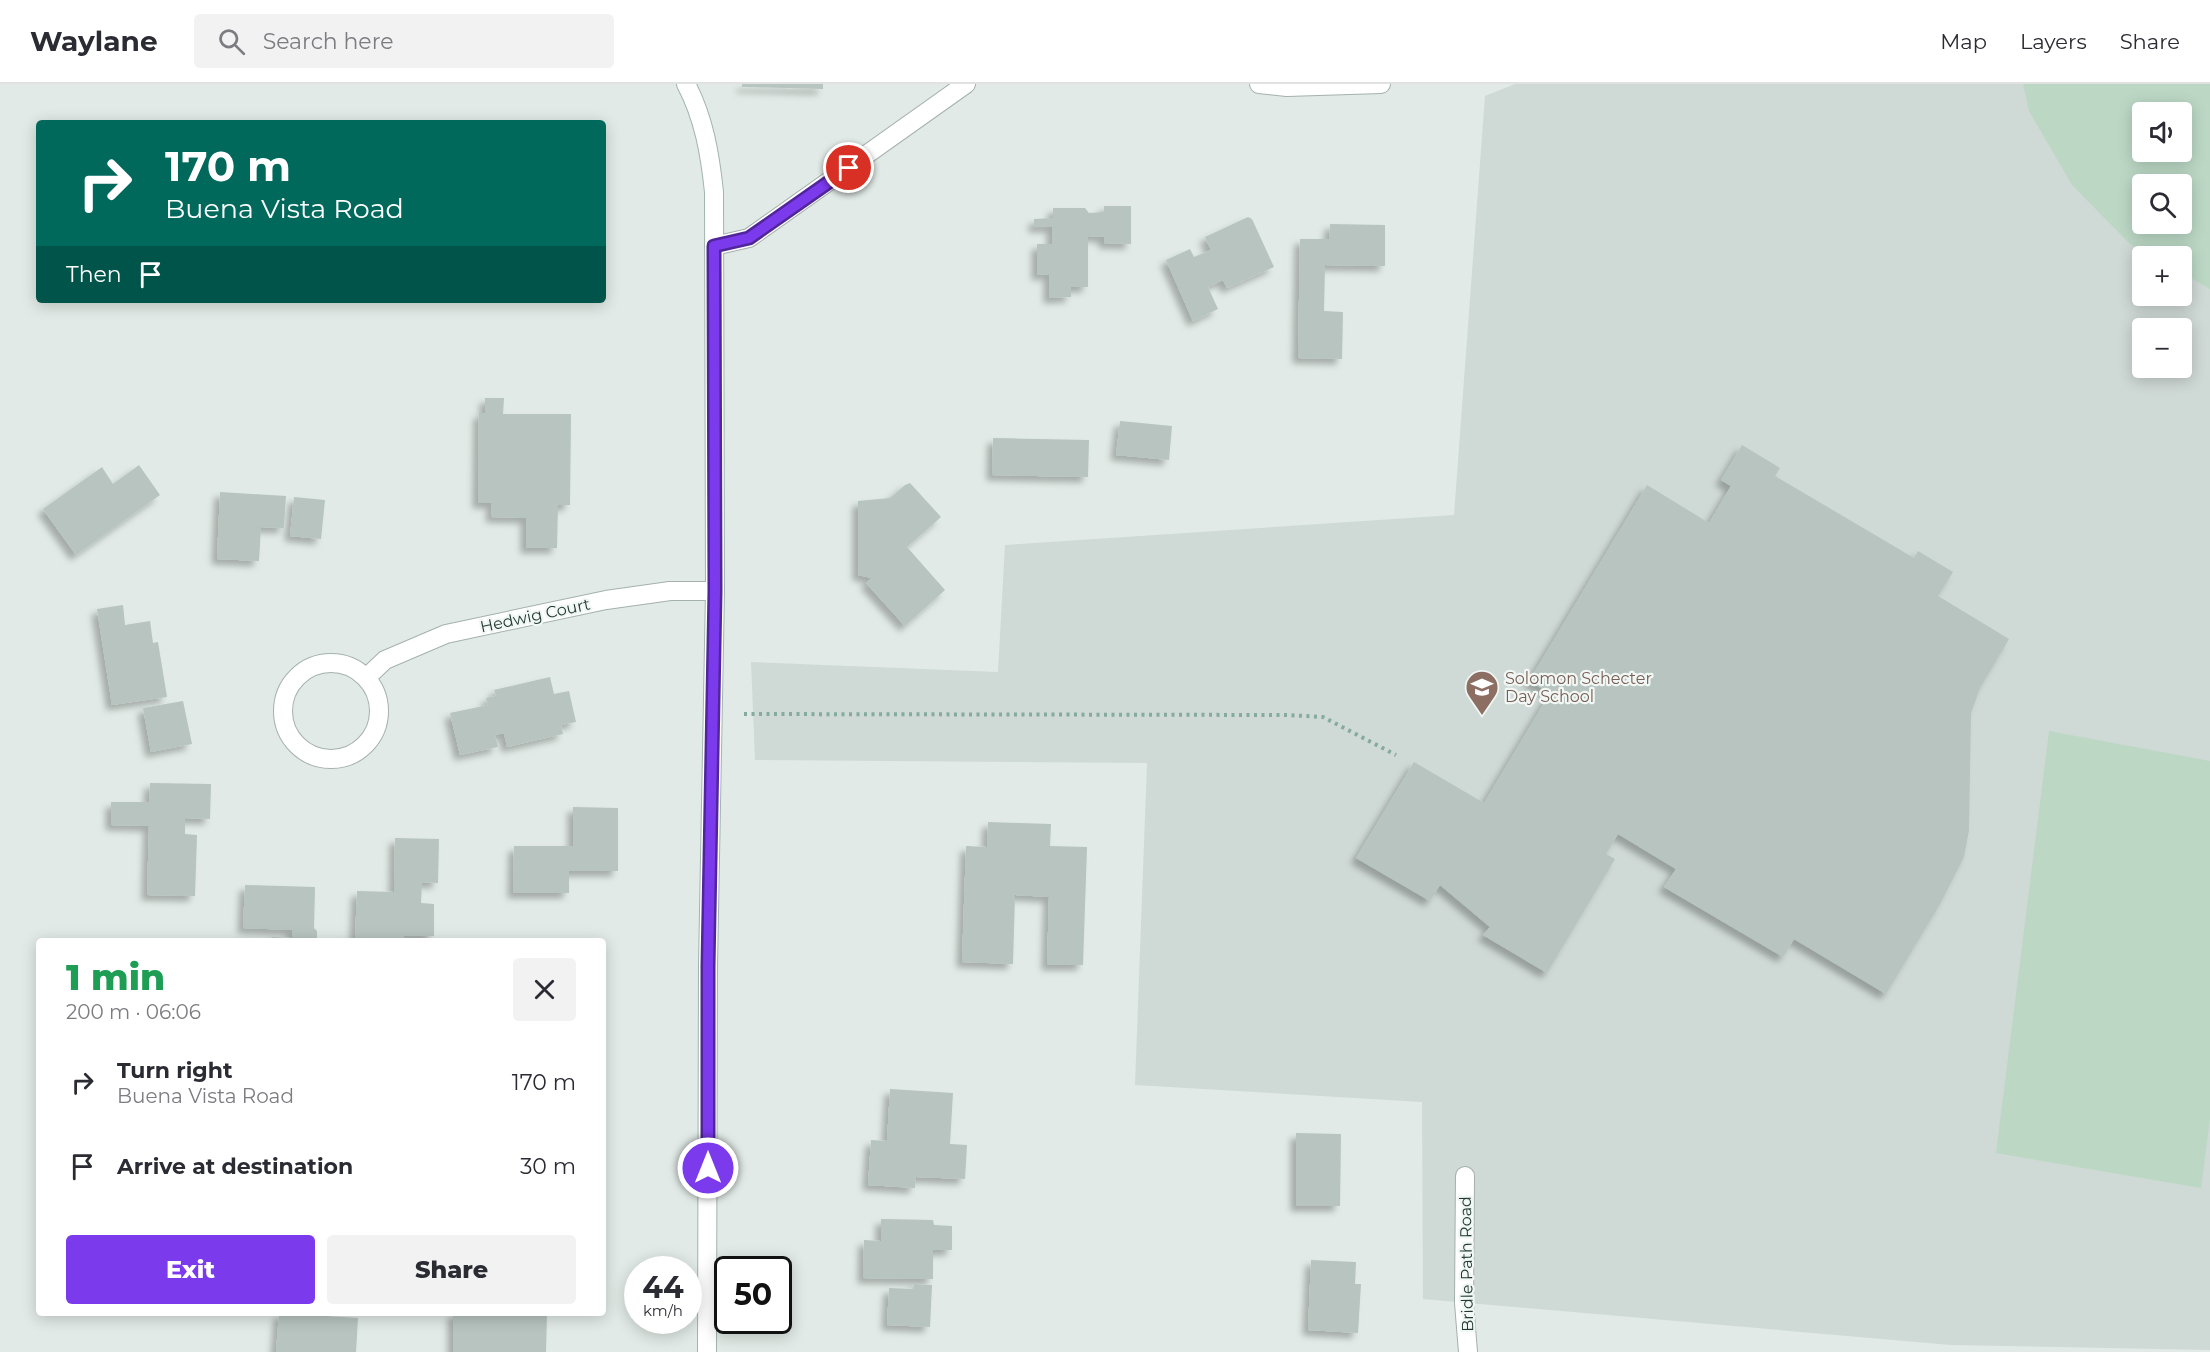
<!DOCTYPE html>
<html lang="en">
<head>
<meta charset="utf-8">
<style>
  :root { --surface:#fff; --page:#f2f2f3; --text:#2b2b33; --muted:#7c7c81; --line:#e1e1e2; --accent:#7c3aed }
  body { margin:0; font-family:Montserrat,sans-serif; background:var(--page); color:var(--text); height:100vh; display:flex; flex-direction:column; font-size:22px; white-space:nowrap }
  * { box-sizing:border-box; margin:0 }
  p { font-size:20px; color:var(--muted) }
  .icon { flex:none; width:33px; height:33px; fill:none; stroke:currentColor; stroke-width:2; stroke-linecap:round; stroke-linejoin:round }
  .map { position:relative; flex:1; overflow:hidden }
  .panel { position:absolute; left:36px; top:854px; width:570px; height:378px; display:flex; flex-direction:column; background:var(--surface); border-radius:6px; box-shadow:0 3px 15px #0003 }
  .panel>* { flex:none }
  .hud { position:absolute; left:36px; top:36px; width:570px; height:183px; border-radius:6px; box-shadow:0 3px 15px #0003; background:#00695c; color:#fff; overflow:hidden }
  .buttons { position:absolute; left:2132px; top:18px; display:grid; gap:12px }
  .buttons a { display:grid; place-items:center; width:60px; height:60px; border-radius:6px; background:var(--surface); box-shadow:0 3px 15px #0003; font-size:30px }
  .speed { position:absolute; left:624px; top:1172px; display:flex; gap:12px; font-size:30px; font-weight:700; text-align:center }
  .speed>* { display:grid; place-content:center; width:78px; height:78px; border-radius:50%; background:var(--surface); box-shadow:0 3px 15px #0003; line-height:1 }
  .speed small { font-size:15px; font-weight:400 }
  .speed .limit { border:3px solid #111; border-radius:9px; background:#fff; color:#111 }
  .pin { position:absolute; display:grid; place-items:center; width:51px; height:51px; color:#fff; margin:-26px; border:3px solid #fff; border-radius:50%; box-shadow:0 2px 6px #0007 }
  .me { position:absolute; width:66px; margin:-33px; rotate:0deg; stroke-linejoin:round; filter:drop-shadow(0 0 4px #0008) }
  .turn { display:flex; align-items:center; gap:21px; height:126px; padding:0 30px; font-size:27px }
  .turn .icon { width:78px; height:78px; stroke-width:2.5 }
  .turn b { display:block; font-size:42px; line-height:51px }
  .then { display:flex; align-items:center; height:57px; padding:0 30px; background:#0003; gap:12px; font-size:22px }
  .round { display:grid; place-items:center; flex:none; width:63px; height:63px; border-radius:6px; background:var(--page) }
  .head { display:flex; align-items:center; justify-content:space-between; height:102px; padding:0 30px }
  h1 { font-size:36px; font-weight:800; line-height:45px; color:#1e9e55 }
  .action { display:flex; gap:12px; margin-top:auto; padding:12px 30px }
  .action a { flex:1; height:69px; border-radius:6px; background:var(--accent); color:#fff; font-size:24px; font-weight:800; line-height:69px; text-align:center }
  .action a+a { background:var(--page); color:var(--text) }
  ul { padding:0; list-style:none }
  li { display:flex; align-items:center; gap:18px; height:84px; padding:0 30px }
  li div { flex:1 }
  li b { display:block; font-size:22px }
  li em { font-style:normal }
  header { display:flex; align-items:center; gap:36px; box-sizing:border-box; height:84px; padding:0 30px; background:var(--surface); border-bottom:2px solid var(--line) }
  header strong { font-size:28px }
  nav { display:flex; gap:33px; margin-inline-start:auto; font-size:21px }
  .search { width:420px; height:54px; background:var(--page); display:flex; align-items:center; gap:15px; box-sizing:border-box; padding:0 21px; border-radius:6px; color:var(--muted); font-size:22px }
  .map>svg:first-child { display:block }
</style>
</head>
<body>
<header>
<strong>Waylane</strong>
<div class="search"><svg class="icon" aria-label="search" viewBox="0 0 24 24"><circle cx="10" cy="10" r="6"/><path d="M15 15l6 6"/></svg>Search here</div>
<nav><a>Map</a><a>Layers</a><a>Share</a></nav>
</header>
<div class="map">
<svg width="2210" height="1268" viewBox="0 0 2210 1268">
  <defs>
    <filter id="shadow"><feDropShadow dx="-5.5" dy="5.5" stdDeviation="3" flood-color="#0004"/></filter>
  </defs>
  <rect width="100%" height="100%" fill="#e1eae6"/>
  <!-- built -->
  <path fill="#cfd9d5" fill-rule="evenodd" d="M1515,0H2210V1266L1951,1261L1423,1215L1422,1018L1135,1001L1147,679L755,676L751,578L998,588L1005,461L1454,431L1485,12ZM2142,28H2181V68H2142ZM2142,100H2181V140H2142ZM2142,172H2181V212H2142ZM2142,244H2181V284H2142Z"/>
  <!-- green -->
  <path fill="#bcd8c5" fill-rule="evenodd" d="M2023,0H2210V205L2181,188V172H2153L2130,160L2072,101L2029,27ZM2142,28H2181V68H2142ZM2142,100H2181V140H2142Z
    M2049,647L2210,677V1035L2201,1104L1996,1069Z"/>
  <!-- building -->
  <path fill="#b7c4bf" filter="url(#shadow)" d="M742,0H823V5L742,3Z
    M1104,122H1131V160L1104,159V153L1088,152V203H1071V213L1049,214V190L1037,191V160H1052V143H1034V135L1053,134V124H1085L1089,129L1104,128Z
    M1248,133L1252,135L1274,183L1227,204L1223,196L1208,203L1218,225L1193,237L1166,176L1190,165L1194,173L1211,166L1205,153Z
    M1330,140L1385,141V182L1325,181L1324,227L1343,228L1342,275L1298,274L1300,155H1329Z
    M485,314H504L503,330H571L570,421H558L557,464H526V434L491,433L492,419H478L479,329H485Z
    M1120,337L1172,342L1169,376L1116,371Z
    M993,354L1089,356L1088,393L992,391Z
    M1742,361L1780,384L1775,392L1914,474L1918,467L1953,488L1938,512L2009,555L1980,604L1971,629L1969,746L1964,773L1940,820L1886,910L1794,855L1783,873L1664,803L1676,785L1618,750L1606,770L1615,775L1547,889L1483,851L1490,843L1440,801L1430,817L1356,774L1414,678L1484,719L1550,609L1529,597L1647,401L1709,439L1731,402L1721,396Z
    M139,381L160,411L76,471L43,425L102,383L113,400Z
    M910,399L941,433L907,463L945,506L905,542L866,499L872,494L858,491V417L890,414L905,401Z
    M220,408L286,412L284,444L261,443L259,477L217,475Z
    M294,413L325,416L321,455L290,452Z
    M123,521L125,541L150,537L153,559L158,558L167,613L112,621L97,525Z
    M550,593L554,610L569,607L576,638L561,641L563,650L507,663L504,649L495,651L498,663L460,671L450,629L488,621L486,614L496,612L494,606Z
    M183,617L192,660L151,668L143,624Z
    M150,699L211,700L210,735L185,734V750L197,751L195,812L147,811L149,742L111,741V718H149Z
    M573,723L618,724V787H569V809H513L514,762H573Z
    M988,738L1051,740L1050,762L1087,763L1083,881H1047L1049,813L1015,811L1013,880L962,878L966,762L987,763Z
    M395,754L439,755L438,799L422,798L421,819L434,820V852H404V856H355L357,807L394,808Z
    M245,801L315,803L314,844L317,847V856H272V853L292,854V846L243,844Z
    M890,1005L953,1009L950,1060L967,1061L965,1095L916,1093L915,1104L868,1101L871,1056L887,1057Z
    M1296,1049L1341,1050L1340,1122H1296Z
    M881,1135L933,1136L934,1141L952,1142V1166H933V1195L863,1194L864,1156L881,1157Z
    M1311,1176L1356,1178L1355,1200H1361L1358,1249L1308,1246Z
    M914,1200L932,1201L930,1243L887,1241L889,1204L913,1205Z
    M453,1228H547L546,1268H453Z
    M279,1229L358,1234L356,1268H276Z"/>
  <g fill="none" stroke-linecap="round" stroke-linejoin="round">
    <defs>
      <path id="street" d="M1259,0L1287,3L1381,0
        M714,162L749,154L966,0
        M283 627a48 48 0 1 1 96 0a48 48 0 1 1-96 0Z
        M366,594L385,576L446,550L606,516L670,507H715
        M1465,1092L1464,1219L1468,1268"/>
      <path id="secondary" d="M686,0C704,34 710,70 714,108L715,507L708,882L707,1268"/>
    </defs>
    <!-- street casing -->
    <use href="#street" stroke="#a4b1ad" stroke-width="20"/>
    <!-- secondary casing -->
    <use href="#secondary" stroke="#a1b4ae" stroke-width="20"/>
    <!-- path -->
    <path stroke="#85aa9f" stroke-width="4" stroke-dasharray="3 4.5" stroke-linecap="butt" d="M744,630L1287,631L1323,633L1396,671"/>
    <!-- street -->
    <use href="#street" stroke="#fff" stroke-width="18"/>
    <!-- secondary -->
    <use href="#secondary" stroke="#fff" stroke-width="18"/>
  </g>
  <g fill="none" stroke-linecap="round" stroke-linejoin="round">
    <defs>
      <path id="route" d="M708,1084V882L715,507L714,162L749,154L849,84"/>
    </defs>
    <!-- route casing -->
    <use href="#route" stroke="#51269a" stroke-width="15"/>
    <!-- route -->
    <use href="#route" stroke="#7c3aed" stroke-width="10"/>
  </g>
  <!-- icons -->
  <defs>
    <symbol id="school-pin" viewBox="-11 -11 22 30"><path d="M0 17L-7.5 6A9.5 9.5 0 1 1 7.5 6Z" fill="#8d6e63" stroke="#f1f7f4"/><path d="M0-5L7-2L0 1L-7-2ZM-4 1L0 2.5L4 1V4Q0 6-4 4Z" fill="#fff"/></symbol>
  </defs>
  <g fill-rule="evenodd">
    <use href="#school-pin" x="1463" y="584" width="38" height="52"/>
  </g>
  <g text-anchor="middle" stroke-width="4.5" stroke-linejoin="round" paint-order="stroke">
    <!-- street labels -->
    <g font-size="16" fill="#233833" stroke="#f1f7f4">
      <text transform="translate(535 531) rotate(-12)" y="6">Hedwig Court</text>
      <text transform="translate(1466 1180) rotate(-91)" y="6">Bridle Path Road</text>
    </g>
    <!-- education labels -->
    <g font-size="16" fill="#785e54" stroke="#f1f7f4" text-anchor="start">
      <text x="1505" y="600">Solomon Schecter<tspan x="1505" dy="18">Day School</tspan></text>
    </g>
  </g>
</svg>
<div class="buttons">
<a><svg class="icon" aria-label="sound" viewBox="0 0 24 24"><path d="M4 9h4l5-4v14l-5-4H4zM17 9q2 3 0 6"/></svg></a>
<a><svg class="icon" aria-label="search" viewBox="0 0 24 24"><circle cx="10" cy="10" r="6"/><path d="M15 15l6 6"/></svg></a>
<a>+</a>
<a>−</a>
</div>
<div class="speed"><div>44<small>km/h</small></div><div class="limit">50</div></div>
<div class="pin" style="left:849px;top:84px;background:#d93025"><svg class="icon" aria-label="arrive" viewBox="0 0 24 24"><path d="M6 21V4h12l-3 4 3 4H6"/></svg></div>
<svg class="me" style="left:708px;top:1084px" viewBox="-20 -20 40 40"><circle r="17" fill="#7c3aed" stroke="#fff" stroke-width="3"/><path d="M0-11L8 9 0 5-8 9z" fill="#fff"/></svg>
<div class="hud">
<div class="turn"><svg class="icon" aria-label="right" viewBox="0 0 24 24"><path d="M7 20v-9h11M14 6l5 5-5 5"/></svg><div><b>170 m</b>Buena Vista Road</div></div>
<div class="then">Then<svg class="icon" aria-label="arrive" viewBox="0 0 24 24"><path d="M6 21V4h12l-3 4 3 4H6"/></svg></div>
</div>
<section class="panel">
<div class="head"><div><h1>1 min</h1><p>200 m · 06:06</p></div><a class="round"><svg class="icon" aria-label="close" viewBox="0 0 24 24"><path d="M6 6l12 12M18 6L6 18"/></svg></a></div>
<ul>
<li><svg class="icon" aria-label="right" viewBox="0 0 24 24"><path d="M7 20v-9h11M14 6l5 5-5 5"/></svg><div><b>Turn right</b><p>Buena Vista Road</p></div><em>170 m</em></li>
<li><svg class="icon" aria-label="arrive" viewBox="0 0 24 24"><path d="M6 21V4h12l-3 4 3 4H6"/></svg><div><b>Arrive at destination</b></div><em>30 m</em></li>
</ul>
<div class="action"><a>Exit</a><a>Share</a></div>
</section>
</div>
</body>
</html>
